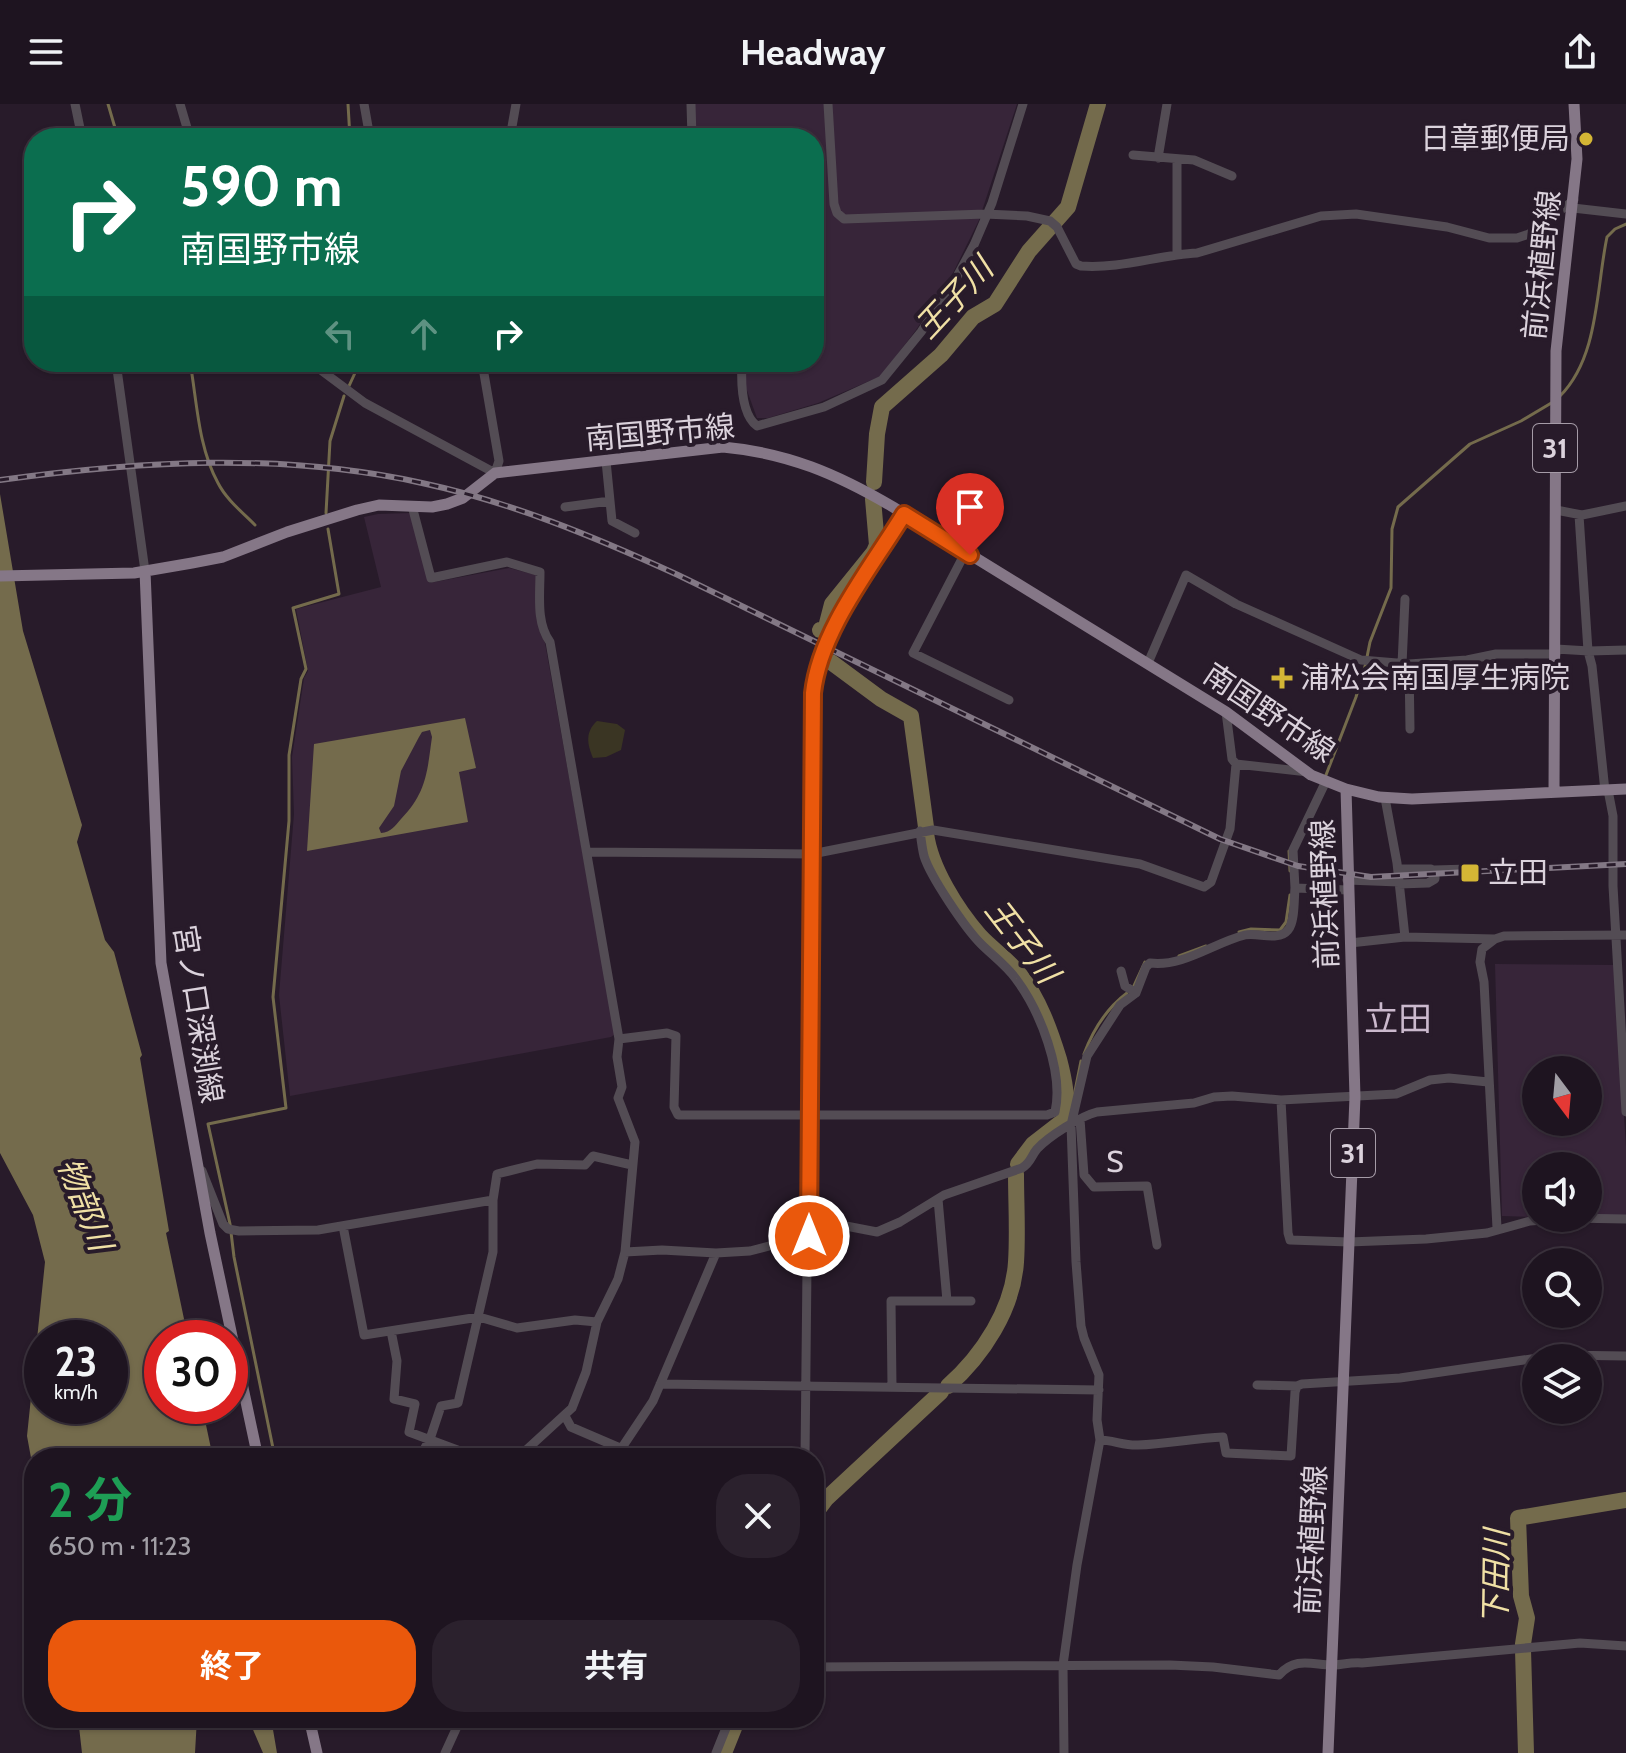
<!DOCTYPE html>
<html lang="ja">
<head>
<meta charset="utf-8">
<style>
  :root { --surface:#1e1420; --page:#2b212d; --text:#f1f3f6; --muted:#a19ea5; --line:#3c333e; --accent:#ea580c }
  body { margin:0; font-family:Cabin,"Noto Sans JP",sans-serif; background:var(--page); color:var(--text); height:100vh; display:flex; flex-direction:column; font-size:30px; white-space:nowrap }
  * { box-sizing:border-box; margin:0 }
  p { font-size:26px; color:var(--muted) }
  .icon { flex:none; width:44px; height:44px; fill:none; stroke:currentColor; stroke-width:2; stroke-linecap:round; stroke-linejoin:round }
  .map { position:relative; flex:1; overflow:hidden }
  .sheet { position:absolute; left:24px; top:1344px; width:800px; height:280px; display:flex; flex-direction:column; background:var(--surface); border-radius:32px; box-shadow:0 2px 6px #0004,0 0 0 2px var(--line) }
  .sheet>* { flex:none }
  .guide { position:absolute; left:24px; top:24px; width:800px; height:244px; border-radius:32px; box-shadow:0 2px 6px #0004,0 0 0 2px var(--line); background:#0b6e4f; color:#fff; overflow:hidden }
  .needle { width:52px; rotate:164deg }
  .tools { position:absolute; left:1522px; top:952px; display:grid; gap:16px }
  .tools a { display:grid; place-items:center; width:80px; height:80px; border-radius:50%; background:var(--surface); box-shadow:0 2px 6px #0004,0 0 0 2px var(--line); font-size:40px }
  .speed { position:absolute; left:24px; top:1216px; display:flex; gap:16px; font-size:40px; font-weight:700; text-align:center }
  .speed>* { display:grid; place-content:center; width:104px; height:104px; border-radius:50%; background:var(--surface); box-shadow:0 2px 6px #0004,0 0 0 2px var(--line); line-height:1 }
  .speed small { font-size:20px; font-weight:400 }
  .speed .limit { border:12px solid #d22; background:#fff; color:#111 }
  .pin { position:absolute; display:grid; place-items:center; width:68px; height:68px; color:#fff; margin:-82px -34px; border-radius:50% 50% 50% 0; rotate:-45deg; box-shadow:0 0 8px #0007 }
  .pin .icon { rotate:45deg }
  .me { position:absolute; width:88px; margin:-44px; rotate:0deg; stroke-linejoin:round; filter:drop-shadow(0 0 6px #0008) }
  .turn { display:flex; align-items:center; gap:28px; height:168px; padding:0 24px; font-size:36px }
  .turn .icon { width:104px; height:104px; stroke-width:2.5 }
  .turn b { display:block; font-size:56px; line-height:68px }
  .lanes { display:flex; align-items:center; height:76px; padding:0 24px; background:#0003; justify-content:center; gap:40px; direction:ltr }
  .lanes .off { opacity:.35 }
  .round { display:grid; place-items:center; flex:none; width:84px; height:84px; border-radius:32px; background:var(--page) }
  .summary { display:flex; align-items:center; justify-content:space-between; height:136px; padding:0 24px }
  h1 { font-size:48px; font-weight:700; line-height:60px; color:#1e9e55 }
  .action { display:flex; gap:16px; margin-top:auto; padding:16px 24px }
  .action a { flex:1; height:92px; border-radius:32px; background:var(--accent); color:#fff; font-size:32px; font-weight:700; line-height:92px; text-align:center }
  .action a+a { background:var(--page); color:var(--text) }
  header { display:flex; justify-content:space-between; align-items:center; height:104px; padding:0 24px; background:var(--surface); font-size:36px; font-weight:700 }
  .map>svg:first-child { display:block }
</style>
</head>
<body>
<header><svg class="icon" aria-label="menu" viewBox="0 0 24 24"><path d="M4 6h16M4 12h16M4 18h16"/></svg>Headway<svg class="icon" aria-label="share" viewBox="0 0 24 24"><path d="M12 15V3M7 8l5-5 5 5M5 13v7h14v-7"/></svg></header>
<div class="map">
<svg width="1626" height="1649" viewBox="0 0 1626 1649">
  <rect width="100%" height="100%" fill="#281b2a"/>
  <!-- built -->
  <path fill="#372539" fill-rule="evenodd" d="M695,0H1017L979,116L953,169L916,226L881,272L818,299L768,314H757L745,281L746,258H814V34H695Z
    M410,409L429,479L509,464L536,471L540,529L545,539L615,930L611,933L290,992L279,891L294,710L292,653L304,574L308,567L296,505L381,483L364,413L378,410Z
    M1495,860L1614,861L1626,1042V1113L1588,1112V1062H1536V1113L1502,1112ZM1536,966H1588V1018H1536Z"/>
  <!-- green -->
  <path fill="#3a3523" d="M597,617L617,620L625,626L621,646L606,653L593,654C587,640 585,628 597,617Z"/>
  <!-- water -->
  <path fill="#746b4c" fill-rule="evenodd" d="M0,390L23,527L82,721L77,738L105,836L114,848L142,951L140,954L169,1127L166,1129L188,1234H162V1302H202L213,1354H34V1370L27,1332L45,1158L33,1111L0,1049ZM42,1234H110V1302H42Z
    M465,614L476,664L459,668L468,718L307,747L314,640ZM430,626L432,633C427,668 427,688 401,715C395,722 391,728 381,729L379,724L394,702L401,667L419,633L422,628Z
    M78,1614H197L195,1649H82Z
    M248,1614H271L277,1649H263Z"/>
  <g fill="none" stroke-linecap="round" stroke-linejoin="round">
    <!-- stream -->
    <path stroke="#746b4c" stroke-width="3" d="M108,0L118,34
      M348,0L350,34
      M190,258C197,297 198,343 218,379C226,395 242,408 255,421
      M349,282L360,258
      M1560,292C1599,253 1596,185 1607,133L1615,125L1626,120
      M326,409L330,337L344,292
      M1367,553L1370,538L1391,484L1392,425L1398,403L1470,340L1521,317L1553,298
      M1326,671L1356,593L1366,559
      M1289,747L1290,767
      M1239,828L1251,825L1280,826L1286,818L1290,791
      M1179,852L1206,842
      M1133,884L1145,858
      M1084,950C1093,926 1107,904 1127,889
      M1074,992L1081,957
      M275,1354L234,1153L230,1120L208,1020L286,1004L273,893L289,717V651L301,575L306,565L293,504L339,490L328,425"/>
    <!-- river -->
    <path stroke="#746b4c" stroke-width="16" d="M874,378L877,330L882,303L941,251L973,213L995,200L1029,147L1068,103L1098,0
      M820,526L825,527L832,500L874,448L877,441L873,395
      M831,558L881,595L911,612L926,723
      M926,729C930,763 957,806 980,832C993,846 1009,856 1020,871C1039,895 1050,926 1059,955C1064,974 1069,997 1064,1016L1033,1040L1018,1060
      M948,1282C983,1251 1013,1205 1016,1158C1018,1129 1016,1099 1016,1070
      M814,1411L826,1395L941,1288
      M1523,1540L1527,1514L1521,1492L1518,1414L1626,1396
      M1523,1546L1526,1649
      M724,1649L738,1614"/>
    <!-- minor -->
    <path stroke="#534c54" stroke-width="9" d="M75,0L82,34
      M180,0L190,34
      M364,0L370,34
      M691,0L692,34
      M828,0L834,100L837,109L844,115L985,110L1027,112L1050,117L1057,123L1076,160L1081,162C1121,165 1158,151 1197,149L1321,112L1356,110L1447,123L1489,134H1517L1529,130L1574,96
      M510,34L516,0
      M1133,51L1194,56L1232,72
      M1158,54L1167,0
      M1573,104L1626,110
      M1177,150V56
      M116,258L145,467
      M310,258L365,299L495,369L499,357L482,258
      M742,258C741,277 741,310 757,322L824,303L882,276L921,228L953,180L974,141L992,99L1023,0
      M606,357L612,417L635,429
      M412,402L431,474L507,458L540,468C540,491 536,519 550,538L619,935L617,953L622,983L618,994L635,1038L625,1148L618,1175L597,1218L586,1268L572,1304L524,1348L520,1354
      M565,403L610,397
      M1556,406L1582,411L1626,402
      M1579,411L1588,547L1592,562L1605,687
      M965,449L913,549L1009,596
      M1556,545L1589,547L1626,546
      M1148,559L1186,471L1236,500L1361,556L1409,560L1467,556L1496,550H1556
      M1402,560L1405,495
      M1409,560L1410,625
      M1226,608L1232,655L1236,660L1308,668
      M1608,686L1613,712V782L1626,1008
      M1385,694L1397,759L1405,833
      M587,748L812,750L933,726L1140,760L1204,783L1211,778L1230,725L1236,660
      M1398,765H1431L1435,768V775L1428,779L1399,780
      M1434,766L1469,765
      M1347,776L1399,778
      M1295,784L1293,746L1326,677
      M1350,839L1405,833L1495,835
      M1121,867L1125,882L1136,889
      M619,935L667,929L676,932L674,1003L678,1011H1047L1055,1008C1064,968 1040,907 1016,875C1007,862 992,851 981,840C965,824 930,772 924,752C922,744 921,735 920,727
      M1281,996L1288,1129L1290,1136L1349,1138L1426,1135L1487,1129L1530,1117L1571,1114L1626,1115
      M1080,1015L1084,1071L1094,1083L1147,1082L1157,1141
      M202,1067L223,1120L228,1125L239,1127L318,1126L493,1096
      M938,1095L947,1197
      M343,1122L364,1231L479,1213L517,1224L575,1216L597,1218
      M1497,1124L1484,878L1480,858L1482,845L1495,835L1504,832L1626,831
      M625,1148L662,1146L716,1149L750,1147L846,1122L877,1128L900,1118L944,1091L1022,1064C1031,1059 1031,1052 1037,1045C1049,1032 1081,1012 1097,1008L1194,999L1214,993L1232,992L1281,996L1396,990L1430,976L1449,974L1488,978
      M391,1227L397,1257L394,1295L415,1300L409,1328L479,1354
      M660,1280L1099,1286
      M1257,1281L1297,1282
      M892,1283L891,1197H971
      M565,1312L571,1323L620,1344
      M1100,1336C1112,1336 1126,1342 1138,1341C1167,1340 1195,1334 1223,1333L1226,1349L1291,1352L1295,1288L1297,1282L1302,1280L1400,1274L1558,1251L1626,1252
      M419,1354L430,1335L441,1302L458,1299L493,1148V1096L497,1070L537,1060L585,1061L593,1052L632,1061
      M615,1354L653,1297L716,1149
      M805,1354L813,589L819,554L826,537L904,410
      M814,1563L1170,1561L1213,1563L1279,1571C1296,1551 1315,1562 1335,1561C1345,1560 1353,1558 1362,1559L1580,1539L1626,1542
      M445,1649L461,1614
      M716,1649L730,1614
      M1064,1649L1063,1561L1077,1461L1100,1336L1097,1316L1099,1271L1084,1234L1081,1222L1076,1158L1071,1021L1087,952L1120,901L1136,889L1146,863L1150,859C1184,863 1213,839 1245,831C1258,828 1278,838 1288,826C1295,818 1294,795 1295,784L1348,786"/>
    <!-- major -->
    <path stroke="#857787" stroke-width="11" d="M145,467L161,859L210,1129L258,1354
      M0,472L134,469L192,459L223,453L287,428L357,406L379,401L432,403L447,400L463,394L495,369L723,343C788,349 837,370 893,403L1226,608L1311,671L1346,685L1379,693L1412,695L1626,685
      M1554,688L1556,247L1577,55L1574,0
      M309,1614L317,1649
      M1328,1649L1355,993L1346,685"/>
    <defs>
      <path id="rail" d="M0,376C141,357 281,348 422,379C511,398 595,433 678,471L1220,735L1298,762L1371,773L1626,760"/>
    </defs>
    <!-- rail casing -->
    <use href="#rail" stroke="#837885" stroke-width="6"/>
    <!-- rail -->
    <use href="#rail" stroke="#281b2a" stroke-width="3" stroke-dasharray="9" stroke-linecap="butt"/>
  </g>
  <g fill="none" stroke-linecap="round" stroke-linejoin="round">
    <defs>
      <path id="route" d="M809,1132L813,589C820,526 871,464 904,410L970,451"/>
    </defs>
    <!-- route casing -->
    <use href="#route" stroke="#983908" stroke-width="20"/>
    <!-- route -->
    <use href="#route" stroke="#ea580c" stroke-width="14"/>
  </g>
  <!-- markers -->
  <g fill="#d4b635" stroke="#281b2a" stroke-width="3">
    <circle cx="1586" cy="35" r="8"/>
    <path d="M1278 562h8v8h8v8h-8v8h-8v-8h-8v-8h8z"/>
    <rect x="1460" y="759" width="20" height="20" rx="4"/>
  </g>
  <g text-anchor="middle" stroke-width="8" stroke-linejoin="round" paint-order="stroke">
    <!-- shield labels -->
    <g fill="#281b2a" stroke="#a59ba7" stroke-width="2">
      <rect x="1533" y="320" width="44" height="48" rx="6"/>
      <rect x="1331" y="1025" width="44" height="48" rx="6"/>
    </g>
    <g font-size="28" font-weight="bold" fill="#dbd2dc">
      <text x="1555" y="354">31</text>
      <text x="1353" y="1059">31</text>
    </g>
    <!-- poi labels -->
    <g font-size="30" fill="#dbd2dc" stroke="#281b2a" text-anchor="start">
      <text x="1570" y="45" text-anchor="end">日章郵便局</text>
      <text x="1300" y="584">浦松会南国厚生病院</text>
      <text x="1488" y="779">立田</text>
    </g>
    <!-- street labels -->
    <g font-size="30" fill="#dbd2dc" stroke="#281b2a">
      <text transform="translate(1542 161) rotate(-84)" y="10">前浜植野線</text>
      <text transform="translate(660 329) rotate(-5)" y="10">南国野市線</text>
      <text transform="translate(1269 609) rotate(34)" y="10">南国野市線</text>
      <text transform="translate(1325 790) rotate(-92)" y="10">前浜植野線</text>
      <text transform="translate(198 910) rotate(81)" y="10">宮ノ口深渕線</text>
      <text transform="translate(1115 1058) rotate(1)" y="10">S</text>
      <text transform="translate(1312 1436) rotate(-87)" y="10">前浜植野線</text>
    </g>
    <!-- water labels -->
    <g font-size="32" font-style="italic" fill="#f0e0a5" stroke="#281b2a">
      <text transform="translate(954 194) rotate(-47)" y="11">王子川</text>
      <text transform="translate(1022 837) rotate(52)" y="11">王子川</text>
      <text transform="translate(85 1100) rotate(69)" y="11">物部川</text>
      <text transform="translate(1496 1473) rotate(-89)" y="11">下田川</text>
    </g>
    <!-- quarter labels -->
    <g font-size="34" fill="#cbb9cd" stroke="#281b2a">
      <text x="1398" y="927">立田</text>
    </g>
  </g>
</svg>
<div class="tools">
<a><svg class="needle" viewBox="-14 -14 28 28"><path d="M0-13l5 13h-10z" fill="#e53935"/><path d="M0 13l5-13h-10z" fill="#a19ea5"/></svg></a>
<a><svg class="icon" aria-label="sound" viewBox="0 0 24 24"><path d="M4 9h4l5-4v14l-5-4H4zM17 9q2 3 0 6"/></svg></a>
<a><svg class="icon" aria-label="search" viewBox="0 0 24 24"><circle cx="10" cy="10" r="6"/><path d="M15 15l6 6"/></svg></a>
<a><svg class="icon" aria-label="layers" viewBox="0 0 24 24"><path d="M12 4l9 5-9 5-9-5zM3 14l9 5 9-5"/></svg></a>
</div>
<div class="speed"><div>23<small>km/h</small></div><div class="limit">30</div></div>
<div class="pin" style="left:970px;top:451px;background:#d93025"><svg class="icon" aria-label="arrive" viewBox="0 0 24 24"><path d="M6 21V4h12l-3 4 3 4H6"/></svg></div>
<svg class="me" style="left:809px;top:1132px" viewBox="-20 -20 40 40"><circle r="17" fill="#ea580c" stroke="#fff" stroke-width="3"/><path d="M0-11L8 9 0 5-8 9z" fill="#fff"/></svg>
<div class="guide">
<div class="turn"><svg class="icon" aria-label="right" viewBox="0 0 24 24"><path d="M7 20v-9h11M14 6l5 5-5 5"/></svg><div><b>590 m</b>南国野市線</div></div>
<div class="lanes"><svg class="icon off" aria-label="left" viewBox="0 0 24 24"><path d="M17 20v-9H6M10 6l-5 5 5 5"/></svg><svg class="icon off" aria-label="ahead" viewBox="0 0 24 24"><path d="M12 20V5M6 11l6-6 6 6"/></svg><svg class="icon" aria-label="right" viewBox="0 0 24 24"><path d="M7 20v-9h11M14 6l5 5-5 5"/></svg></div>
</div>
<section class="sheet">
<div class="summary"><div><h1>2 分</h1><p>650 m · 11:23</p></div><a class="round"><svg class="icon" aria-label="close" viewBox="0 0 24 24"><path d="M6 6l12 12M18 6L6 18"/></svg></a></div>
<div class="action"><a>終了</a><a>共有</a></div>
</section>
</div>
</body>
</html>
